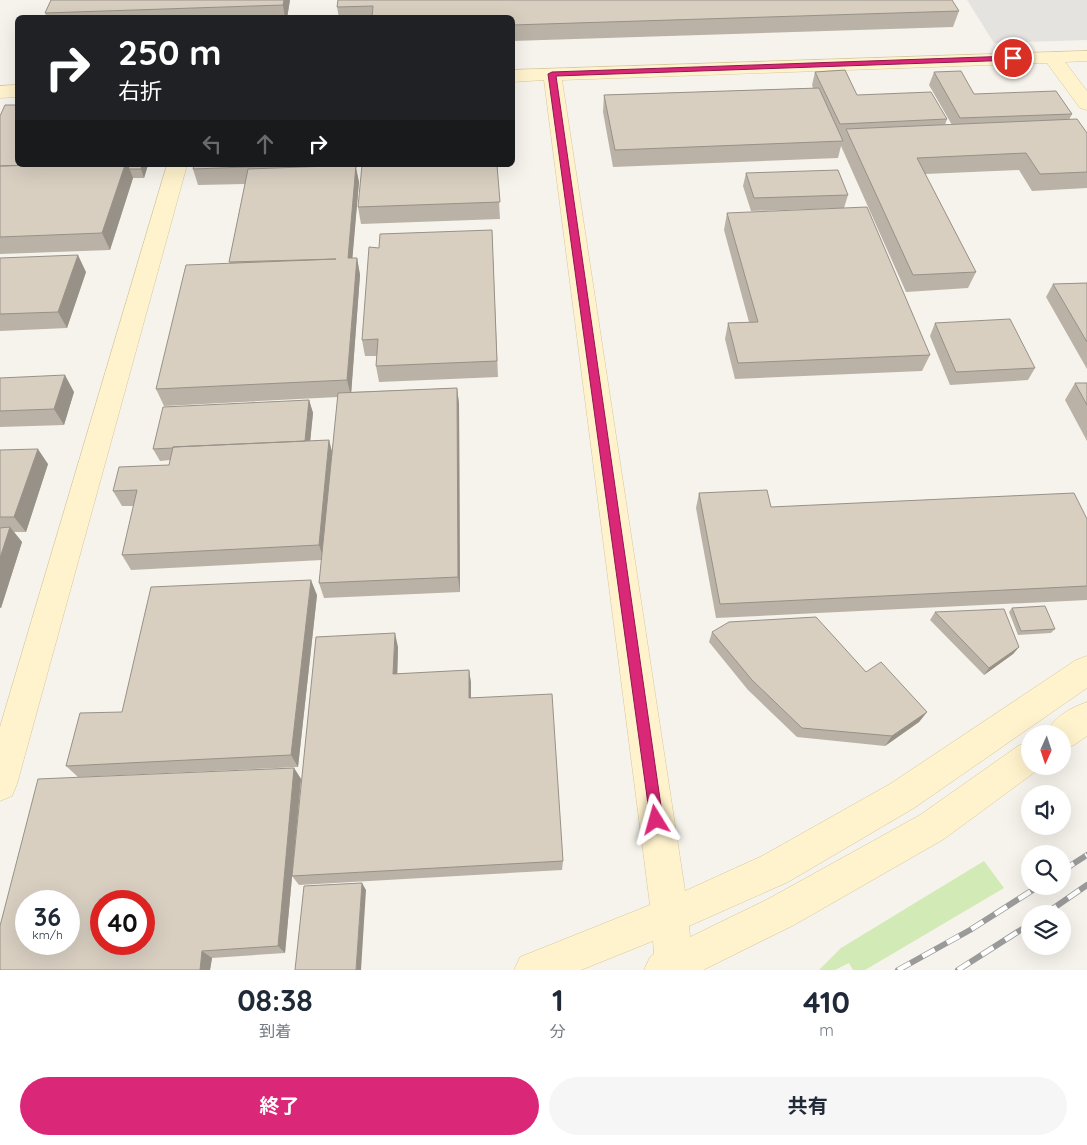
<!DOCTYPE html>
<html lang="ja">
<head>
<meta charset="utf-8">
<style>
  :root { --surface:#fff; --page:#f6f6f7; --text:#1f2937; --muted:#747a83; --accent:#db2777 }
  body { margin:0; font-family:Quicksand,"Noto Sans JP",sans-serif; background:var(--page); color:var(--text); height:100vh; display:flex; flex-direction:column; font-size:19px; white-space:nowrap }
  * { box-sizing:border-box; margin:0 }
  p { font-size:16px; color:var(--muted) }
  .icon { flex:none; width:28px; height:28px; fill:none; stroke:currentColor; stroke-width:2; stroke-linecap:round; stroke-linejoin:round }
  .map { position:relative; height:970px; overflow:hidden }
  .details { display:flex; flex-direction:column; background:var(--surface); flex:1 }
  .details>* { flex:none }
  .top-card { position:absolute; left:15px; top:15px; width:500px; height:152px; border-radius:8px; box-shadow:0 5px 20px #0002; background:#202124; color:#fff; overflow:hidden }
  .needle { width:32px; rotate:183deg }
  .fabs { position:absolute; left:1021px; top:725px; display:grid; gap:10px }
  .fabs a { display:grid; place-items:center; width:50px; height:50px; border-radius:50%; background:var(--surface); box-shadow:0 5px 20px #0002; font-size:25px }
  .speed { position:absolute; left:15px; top:890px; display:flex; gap:10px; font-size:25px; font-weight:700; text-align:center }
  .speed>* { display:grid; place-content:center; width:65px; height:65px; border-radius:50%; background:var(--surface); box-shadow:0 5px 20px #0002; line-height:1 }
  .speed small { font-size:12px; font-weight:400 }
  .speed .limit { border:8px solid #d22; background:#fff; color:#111 }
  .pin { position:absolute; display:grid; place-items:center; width:42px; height:42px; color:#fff; margin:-21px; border:2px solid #fff; border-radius:50%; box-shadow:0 1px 5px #0007 }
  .me { position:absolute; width:55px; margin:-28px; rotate:352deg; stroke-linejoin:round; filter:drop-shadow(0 0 4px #0008) }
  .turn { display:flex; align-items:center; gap:18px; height:105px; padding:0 20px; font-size:22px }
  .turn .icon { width:65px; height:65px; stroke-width:2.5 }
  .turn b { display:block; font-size:35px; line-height:42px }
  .lanes { display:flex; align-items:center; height:48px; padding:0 20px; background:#0003; justify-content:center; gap:25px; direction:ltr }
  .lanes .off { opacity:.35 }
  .eta { display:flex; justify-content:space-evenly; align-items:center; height:85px; text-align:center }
  .eta b { font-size:30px; font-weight:700; line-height:35px }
  .primary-button { display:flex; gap:10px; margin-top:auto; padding:10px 20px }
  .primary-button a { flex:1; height:58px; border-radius:30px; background:var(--accent); color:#fff; font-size:20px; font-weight:700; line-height:58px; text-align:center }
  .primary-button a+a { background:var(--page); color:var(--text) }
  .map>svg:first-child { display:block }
</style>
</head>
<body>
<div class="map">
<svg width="1087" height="970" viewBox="0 0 1087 970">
  <rect width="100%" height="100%" fill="#f6f3ec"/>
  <!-- green -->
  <path fill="#d2eab5" d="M984,861L1004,888L865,970H853L849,963L835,970H819L841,948Z"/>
  <!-- parking -->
  <path fill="#e5e3e0" d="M967,0H1087V40L994,43Z"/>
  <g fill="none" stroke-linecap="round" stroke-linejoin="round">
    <defs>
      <path id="secondary" d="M1087,51V61L1065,62L1087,91V110L1080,108L1047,63L562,80L685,891L762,856L890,784L1076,660L1087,656V688L914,808L788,882L689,926L690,937L768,899L920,815L1018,746L1030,741V766H1043L944,839L794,925L703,970H644L650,957L654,954L653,941L581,970H514L520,957L650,905L544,80L512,82V70Z
        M18,85V97L0,98V86Z
        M167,165H187L17,784L12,796L0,801V727Z
        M1087,702V736L1074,745L1062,750V734H1046C1053,717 1070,708 1087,702Z"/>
    </defs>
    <!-- secondary casing -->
    <use href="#secondary" stroke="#d6c79b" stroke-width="1"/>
    <!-- secondary -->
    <use href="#secondary" fill="#fff3cd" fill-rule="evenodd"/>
    <defs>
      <path id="rail" d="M1062,871L1087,855
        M1045,914L1087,885
        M898,970L970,930L1039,886
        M958,970L1030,924"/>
    </defs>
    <!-- rail casing -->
    <use href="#rail" stroke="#9a9a9a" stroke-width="6"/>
    <!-- rail -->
    <use href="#rail" stroke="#fff" stroke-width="4.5" stroke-dasharray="14" stroke-linecap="butt"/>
  </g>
  <!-- wall -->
  <path fill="#bab2a6" d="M51,0H290L287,18H47L45,13Z
    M338,0L959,11L953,27L512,41V18H339L337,7Z
    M815,72L857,95L947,119L945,125H952L929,85L934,72L974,94L1072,114L1069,120L1087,133V188L1032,191L1019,170L925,174L976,272L968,288L906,292L841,146L838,158L613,167L603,112L604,95L813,88L812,85Z
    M0,116L18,165H148L144,178H133L110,250L0,254Z
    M194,165H357L356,168L359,182L352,258H357L360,275L351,392L457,388L459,404L460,592L324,598L319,583L322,560L131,570L122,555L134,506H122L113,491L169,465L170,460L160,461L153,449L309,400L313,413L310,441L329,440L332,452L338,397L164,406L156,389L230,263L229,262L245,184L198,185L193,169Z
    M497,165L500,219L361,224L358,207Z
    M746,173L848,195L844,208L751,211L743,186Z
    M727,213L930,355L922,371L735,379L725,339L728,323L749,322L724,230Z
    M492,230L498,377L379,382L376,366L377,356H365L362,340L379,248Z
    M0,258L86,272L67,328L0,331Z
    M1087,283V369L1046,297L1053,284Z
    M935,323L1035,368L1028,380L950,385L930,336Z
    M0,378L74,392L64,425L0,427Z
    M1075,383H1087V441L1065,400Z
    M0,450L48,464L26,532H14L22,542L1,608H0Z
    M699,493L771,507L1087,519V600L716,618L696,508Z
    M317,595L298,767L78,777L66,766L122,712Z
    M1012,608L1055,629L1051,633L1018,635L1009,612Z
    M935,612L1019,647L1013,654L984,675L930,620Z
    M712,632L866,672L927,712L919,722L885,746L797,737L748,690L709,642Z
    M398,647L397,674L469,670L471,683V698L563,861L562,870L299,885L292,876Z
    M294,768L301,779L285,953L212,958L210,970H0Z"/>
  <!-- shaded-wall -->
  <path fill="#979187" d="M284,0H290L287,18H285L283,5Z
    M125,165H128L133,178L110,250L102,233Z
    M142,165H148L144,178L141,169Z
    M353,165H357L356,168L359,182L351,275L348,258L355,177Z
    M78,255L86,272L67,328L58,312Z
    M357,258L360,275L351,396L347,380Z
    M65,375L74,392L64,425L54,409Z
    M457,388L459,404L460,592L458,577Z
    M309,400L313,413L309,453L305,441Z
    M329,440L333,456L324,560L319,545Z
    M38,449L48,464L26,532L14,517Z
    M10,527L22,542L1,608L0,607V558Z
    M311,580L317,595L298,767L291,755Z
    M395,633L398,647L397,687L393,674Z
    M1019,647L1013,654L984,675L989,668Z
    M469,670L471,683V711L469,698Z
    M927,712L919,722L885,746L892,736Z
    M294,768L301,779L285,953L278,946Z
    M362,883L366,890L361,970H356Z
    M202,951L212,958L210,970H200Z"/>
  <!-- building -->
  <path fill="#d8cfc1" stroke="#979187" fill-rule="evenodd" d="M51,0H284L283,5L45,13Z
    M338,0H952L959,11L512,25V18H372L373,6L337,7Z
    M845,70L857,95L931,92L947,119L840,124L815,72Z
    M961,71L974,94L1056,91L1072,114L960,118L934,72Z
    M819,88L843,141L615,150L604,95Z
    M5,105H18V165H34L0,166V116Z
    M1077,119L1087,133V172L1040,174L1026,153L917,158L976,272L913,275L846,129Z
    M34,165H125L102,233L0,237V166Z
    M128,165H142L141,169H129Z
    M194,165H299L193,169Z
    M356,165L348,258H357L347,380L156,389L186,265L336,259L229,262L248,169Z
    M362,165H497L500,202L358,207Z
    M838,170L848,195L754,198L746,173Z
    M867,207L930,355L738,363L728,323L758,322L727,213Z
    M492,230L497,361L376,366L378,339L362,340L369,247L379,248L380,234Z
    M78,255L58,312L0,314V258Z
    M1087,283V342L1053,284Z
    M1010,319L1035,368L956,372L935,323Z
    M65,375L54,409L0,411V378Z
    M1075,383H1087V405Z
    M457,388L458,577L319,583L338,393Z
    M309,400L305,441L173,447V448L153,449L163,407Z
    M329,440L319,545L122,555L137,490L113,491L119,467L169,465L173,447Z
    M38,449L14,517H0V450Z
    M767,490L771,507L1074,493L1087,519V586L720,604L699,493Z
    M10,527L0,558V528Z
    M311,580L291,755L66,766L80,713L122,712L151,587Z
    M1045,606L1055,629L1021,631L1012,608Z
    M1004,609L1019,647L989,668L935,612Z
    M816,617L866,672L881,662L927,712L892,736L802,728L752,680L712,632L729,622Z
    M395,633L393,674L469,670V698L552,694L563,861L292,876L316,637Z
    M294,768L278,946L202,951L200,970H0V926L38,779ZM26,901H69V944H26ZM101,901H144V944H101Z
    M362,883L356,970H295L304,886Z"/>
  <!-- route -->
  <path fill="#db2777" stroke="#8e194d" d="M1013,56L1017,58L1016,60L556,76L663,820L661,826L656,828L651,826L548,74L552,72Z"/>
</svg>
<div class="fabs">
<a><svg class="needle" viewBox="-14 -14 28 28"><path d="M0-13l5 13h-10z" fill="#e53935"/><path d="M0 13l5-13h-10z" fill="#747a83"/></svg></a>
<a><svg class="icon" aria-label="sound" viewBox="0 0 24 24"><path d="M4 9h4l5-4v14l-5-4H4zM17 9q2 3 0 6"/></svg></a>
<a><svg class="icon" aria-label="search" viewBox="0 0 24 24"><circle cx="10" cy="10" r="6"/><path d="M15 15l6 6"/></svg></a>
<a><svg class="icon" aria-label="layers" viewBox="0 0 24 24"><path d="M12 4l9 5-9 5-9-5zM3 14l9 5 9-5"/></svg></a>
</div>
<div class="speed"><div>36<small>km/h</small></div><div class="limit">40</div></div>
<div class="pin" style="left:1013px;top:58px;background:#d93025"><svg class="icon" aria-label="arrive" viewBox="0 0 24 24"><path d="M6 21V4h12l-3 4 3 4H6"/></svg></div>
<svg class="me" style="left:656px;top:820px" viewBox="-20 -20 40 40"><path d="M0-17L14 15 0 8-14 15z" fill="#db2777" stroke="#fff" stroke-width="4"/></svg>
<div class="top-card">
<div class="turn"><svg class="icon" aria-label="right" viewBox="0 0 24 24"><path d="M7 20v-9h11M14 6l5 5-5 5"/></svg><div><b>250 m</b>右折</div></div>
<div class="lanes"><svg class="icon off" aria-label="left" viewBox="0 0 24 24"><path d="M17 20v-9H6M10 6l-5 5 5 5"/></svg><svg class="icon off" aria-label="ahead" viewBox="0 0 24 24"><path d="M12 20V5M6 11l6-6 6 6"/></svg><svg class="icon" aria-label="right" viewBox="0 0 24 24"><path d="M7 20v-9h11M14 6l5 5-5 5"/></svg></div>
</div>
</div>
<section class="details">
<div class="eta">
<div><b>08:38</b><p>到着</p></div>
<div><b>1</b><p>分</p></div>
<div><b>410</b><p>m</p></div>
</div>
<div class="primary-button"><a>終了</a><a>共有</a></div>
</section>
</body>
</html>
